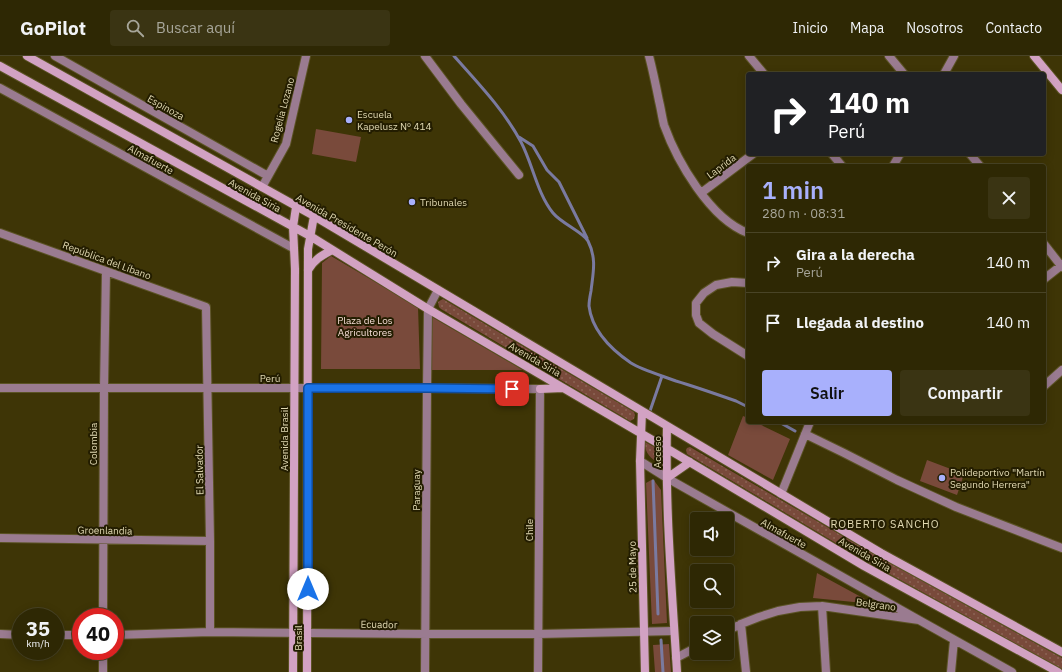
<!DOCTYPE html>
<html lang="es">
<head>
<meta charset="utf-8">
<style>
  :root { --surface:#2e2804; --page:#3a3413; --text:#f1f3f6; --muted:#a7a69a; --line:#494426; --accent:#a8b0fc }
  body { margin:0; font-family:"IBM Plex Sans",sans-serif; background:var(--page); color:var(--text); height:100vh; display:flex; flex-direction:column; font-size:15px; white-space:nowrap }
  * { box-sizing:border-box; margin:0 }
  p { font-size:13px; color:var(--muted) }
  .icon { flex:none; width:22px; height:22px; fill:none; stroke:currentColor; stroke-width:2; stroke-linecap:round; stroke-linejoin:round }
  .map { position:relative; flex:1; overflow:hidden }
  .drawer { position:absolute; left:746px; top:108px; width:300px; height:260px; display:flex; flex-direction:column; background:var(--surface); border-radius:4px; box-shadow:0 2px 10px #0003,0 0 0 1px var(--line) }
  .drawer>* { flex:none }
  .guide { position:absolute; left:746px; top:16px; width:300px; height:84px; border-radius:4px; box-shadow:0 2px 10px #0003,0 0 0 1px var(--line); background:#202124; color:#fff; overflow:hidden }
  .controls { position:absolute; left:690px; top:456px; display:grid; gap:8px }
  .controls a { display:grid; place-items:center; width:44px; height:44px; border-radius:4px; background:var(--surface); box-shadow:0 2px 10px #0003,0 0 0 1px var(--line); font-size:20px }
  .speed { position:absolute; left:12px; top:552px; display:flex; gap:8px; font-size:20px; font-weight:700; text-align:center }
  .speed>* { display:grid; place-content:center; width:52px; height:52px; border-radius:50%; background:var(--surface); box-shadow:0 2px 10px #0003,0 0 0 1px var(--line); line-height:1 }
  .speed small { font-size:10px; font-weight:400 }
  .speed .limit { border:6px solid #d22; background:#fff; color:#111 }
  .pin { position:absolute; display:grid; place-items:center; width:34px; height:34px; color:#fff; margin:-17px; border-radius:8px; box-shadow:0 2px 6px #0006 }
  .me { position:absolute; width:44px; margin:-22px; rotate:0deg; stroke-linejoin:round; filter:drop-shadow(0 0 3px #0008) }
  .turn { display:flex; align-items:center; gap:14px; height:84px; padding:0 16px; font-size:18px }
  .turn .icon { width:52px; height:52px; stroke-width:2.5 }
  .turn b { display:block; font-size:28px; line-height:34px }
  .round { display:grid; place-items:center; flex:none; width:42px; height:42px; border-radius:4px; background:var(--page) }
  .head { display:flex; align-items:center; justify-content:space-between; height:68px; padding:0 16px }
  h1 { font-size:24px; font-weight:600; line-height:30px; color:var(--accent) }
  .cta { display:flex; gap:8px; margin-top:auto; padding:8px 16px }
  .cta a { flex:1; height:46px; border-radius:4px; background:var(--accent); color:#111; font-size:16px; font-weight:600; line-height:46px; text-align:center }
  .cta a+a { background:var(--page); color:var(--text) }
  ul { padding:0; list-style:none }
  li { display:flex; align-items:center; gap:12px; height:60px; padding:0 16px; border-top:1px solid var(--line) }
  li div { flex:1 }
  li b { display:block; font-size:15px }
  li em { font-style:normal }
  header { display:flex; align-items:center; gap:24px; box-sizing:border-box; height:56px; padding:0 20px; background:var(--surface); border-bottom:1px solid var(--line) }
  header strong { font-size:19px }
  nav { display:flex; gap:22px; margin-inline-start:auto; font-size:14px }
  .search { width:280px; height:36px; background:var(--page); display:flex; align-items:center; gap:10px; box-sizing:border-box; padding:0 14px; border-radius:4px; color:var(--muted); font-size:15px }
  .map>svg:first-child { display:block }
</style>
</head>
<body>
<header>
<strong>GoPilot</strong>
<div class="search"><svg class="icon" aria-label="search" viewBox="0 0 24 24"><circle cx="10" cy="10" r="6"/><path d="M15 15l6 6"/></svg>Buscar aquí</div>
<nav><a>Inicio</a><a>Mapa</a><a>Nosotros</a><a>Contacto</a></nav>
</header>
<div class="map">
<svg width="1062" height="616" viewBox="0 0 1062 616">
  <defs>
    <pattern id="grass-dots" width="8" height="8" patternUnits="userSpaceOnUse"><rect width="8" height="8" fill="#794a3b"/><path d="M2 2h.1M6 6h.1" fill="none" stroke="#8c6455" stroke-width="1.8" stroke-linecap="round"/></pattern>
  </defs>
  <rect width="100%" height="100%" fill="#3e3506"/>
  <!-- grass -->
  <path fill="url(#grass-dots)" d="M443,243L634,356L635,359L634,363L630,365L441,253L439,251L438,246L441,244Z
    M645,386L658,393L659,407C651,403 644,396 645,386Z
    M690,391L870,496L1062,602V613L866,505L687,398L686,394L687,392Z"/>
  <!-- green -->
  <path fill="#794a3b" d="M316,73L361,81L356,106L312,98Z
    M331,200L418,251L420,313H321L322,207Z
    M432,261L523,314H430Z
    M743,360L748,362V366H755L790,383L773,424L728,399Z
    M927,404L964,418L957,439L920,425Z
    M653,423L661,434L667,567L652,568L646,427Z
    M817,517L874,548L813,542Z
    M669,588L671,616H655L653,589Z"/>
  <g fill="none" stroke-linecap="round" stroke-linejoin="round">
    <!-- stream -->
    <path stroke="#7a7aa0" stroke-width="3" d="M454,0C478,27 504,54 521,86C533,109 537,137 553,157C561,167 584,177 588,185C597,203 593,217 591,235C590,240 589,246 589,250C592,275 612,294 631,307C642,314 663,320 676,325C696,331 716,338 736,345L748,351
      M519,81L533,90L547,114L559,126L587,182
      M650,355L662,320
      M779,366L795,375
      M653,425L658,558
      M661,584L663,616"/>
    <defs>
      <path id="street" d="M55,0L268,120
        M425,0L461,48L519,119
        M649,0C653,15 656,30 659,45C661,53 662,61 664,69C677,105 710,163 748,177
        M749,0L764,18
        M889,0L904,18
        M944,18L954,0
        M0,32L293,192
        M832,98L842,110
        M970,98L980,110
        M893,110L900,98
        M262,131L286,88L306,0
        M701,137L753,98
        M0,177L206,251L210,485V576
        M1044,188L1062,211
        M1044,223L1062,209
        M748,227L732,226L716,229L704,237L696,247V259L699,267L713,278L748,300
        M1044,330L1062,314
        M0,332H427L540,333L538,616
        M805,378L844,397L897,424L956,451L1062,492
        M640,405L667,422L919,564
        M781,438L810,366
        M0,482L210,485
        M822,550L826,616
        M103,561L104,332L106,215
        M741,568L746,616
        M727,575L741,568L759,561L778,555L800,551L822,550L919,564L1012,616
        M0,578L21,579
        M55,579H81
        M115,579L210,576L426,578H538L674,575
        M103,595V616
        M676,602L697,591
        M425,616L427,332L428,253L438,234
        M951,616L954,584"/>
      <path id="secondary" d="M27,0L314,160L881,497L1062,596
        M1034,0L1062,34
        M0,10L310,180L428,253L666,392L864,510L1058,616
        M308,214C315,203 321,200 332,194
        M540,333L563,332
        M642,356L640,405L645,616
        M667,370C665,452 672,534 677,616
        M667,422L690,406
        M293,616L295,213L293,171L296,151
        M307,616L308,193L314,160"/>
    </defs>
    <!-- street casing -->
    <use href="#street" stroke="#5b5325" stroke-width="10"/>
    <!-- secondary casing -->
    <use href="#secondary" stroke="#5b5325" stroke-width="10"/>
    <!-- street -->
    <use href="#street" stroke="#9a7b90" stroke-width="8"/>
    <!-- secondary -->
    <use href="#secondary" stroke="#d2a2c3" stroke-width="8"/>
  </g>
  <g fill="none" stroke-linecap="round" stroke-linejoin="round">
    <defs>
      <path id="route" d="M308,533V332H427L512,333"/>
    </defs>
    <!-- route casing -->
    <use href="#route" stroke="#114b97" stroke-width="10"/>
    <!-- route -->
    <use href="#route" stroke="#1a73e8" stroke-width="7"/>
  </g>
  <!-- markers -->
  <g fill="#a8b0fc" stroke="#231d00" stroke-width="1.5">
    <circle cx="349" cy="64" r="4"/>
    <circle cx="412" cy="146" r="4"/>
    <circle cx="942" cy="422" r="4"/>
  </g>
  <g text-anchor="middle" stroke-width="4" stroke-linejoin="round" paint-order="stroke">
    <!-- street labels -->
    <g font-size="10" fill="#e1d9b2" stroke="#231d00">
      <text transform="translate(166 51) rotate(29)" y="4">Espinoza</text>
      <text transform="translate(282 54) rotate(-75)" y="4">Rogelia Lozano</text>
      <text transform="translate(151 103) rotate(29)" y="4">Almafuerte</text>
      <text transform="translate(721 110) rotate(-37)" y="4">Laprida</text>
      <text transform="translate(255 139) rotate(29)" y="4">Avenida Siria</text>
      <text transform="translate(347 169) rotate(30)" y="4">Avenida Presidente Perón</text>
      <text transform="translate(107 204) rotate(20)" y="4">República del Líbano</text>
      <text transform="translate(535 303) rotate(30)" y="4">Avenida Siria</text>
      <text x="270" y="326">Perú</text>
      <text transform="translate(284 383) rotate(-90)" y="4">Avenida Brasil</text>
      <text transform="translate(93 388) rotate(-90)" y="4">Colombia</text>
      <text transform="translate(657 396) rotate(-90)" y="4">Acceso</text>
      <text transform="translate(199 414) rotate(-91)" y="4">El Salvador</text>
      <text transform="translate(416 434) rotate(-90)" y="4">Paraguay</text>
      <text transform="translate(105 474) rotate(1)" y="4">Groenlandia</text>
      <text transform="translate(529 474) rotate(-90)" y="4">Chile</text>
      <text transform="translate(784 477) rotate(29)" y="4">Almafuerte</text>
      <text transform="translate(865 498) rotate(30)" y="4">Avenida Siria</text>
      <text transform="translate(632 511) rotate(-91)" y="4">25 de Mayo</text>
      <text transform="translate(876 548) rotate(8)" y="4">Belgrano</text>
      <text transform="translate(379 568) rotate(1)" y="4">Ecuador</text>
      <text transform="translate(298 582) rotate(-90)" y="4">Brasil</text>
    </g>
    <!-- poi labels -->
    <g font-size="10" fill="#e1d9b2" stroke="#231d00" text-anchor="start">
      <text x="357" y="62">Escuela<tspan x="357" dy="12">Kapelusz Nº 414</tspan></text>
      <text x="420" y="150">Tribunales</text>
      <text x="950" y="420">Polideportivo "Martín<tspan x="950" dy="12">Segundo Herrera"</tspan></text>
    </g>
    <!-- park labels -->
    <g font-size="10" fill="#f5ddd5" stroke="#231d00">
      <text x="365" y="268">Plaza de Los<tspan x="365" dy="12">Agricultores</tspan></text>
    </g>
    <!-- neighbourhood labels -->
    <g font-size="11" letter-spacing="1" fill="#e1d9b2" stroke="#231d00">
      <text x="885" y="472">ROBERTO SANCHO</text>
    </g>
  </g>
</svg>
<div class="controls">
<a><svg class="icon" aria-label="sound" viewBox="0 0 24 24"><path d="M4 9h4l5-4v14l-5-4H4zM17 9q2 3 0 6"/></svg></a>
<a><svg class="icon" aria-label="search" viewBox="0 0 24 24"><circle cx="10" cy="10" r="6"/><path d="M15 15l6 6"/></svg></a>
<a><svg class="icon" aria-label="layers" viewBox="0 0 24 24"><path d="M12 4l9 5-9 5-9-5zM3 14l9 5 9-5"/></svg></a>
</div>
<div class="speed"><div>35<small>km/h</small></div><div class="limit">40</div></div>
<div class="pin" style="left:512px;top:333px;background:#d93025"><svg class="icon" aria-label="arrive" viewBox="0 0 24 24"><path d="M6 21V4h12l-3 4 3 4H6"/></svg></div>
<svg class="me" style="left:308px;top:533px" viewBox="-20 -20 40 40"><circle r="19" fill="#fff"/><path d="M0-13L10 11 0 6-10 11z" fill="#1a73e8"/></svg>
<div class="guide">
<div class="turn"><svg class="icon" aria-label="right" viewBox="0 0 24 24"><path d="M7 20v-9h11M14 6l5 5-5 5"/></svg><div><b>140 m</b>Perú</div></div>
</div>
<section class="drawer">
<div class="head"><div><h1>1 min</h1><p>280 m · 08:31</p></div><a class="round"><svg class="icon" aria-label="close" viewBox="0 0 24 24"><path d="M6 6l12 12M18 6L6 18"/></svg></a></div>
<ul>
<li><svg class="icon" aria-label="right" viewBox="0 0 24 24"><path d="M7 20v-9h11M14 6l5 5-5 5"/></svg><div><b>Gira a la derecha</b><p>Perú</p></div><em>140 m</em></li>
<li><svg class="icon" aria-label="arrive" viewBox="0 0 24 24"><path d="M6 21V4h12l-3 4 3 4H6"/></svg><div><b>Llegada al destino</b></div><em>140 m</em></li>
</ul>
<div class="cta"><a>Salir</a><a>Compartir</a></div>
</section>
</div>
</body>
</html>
